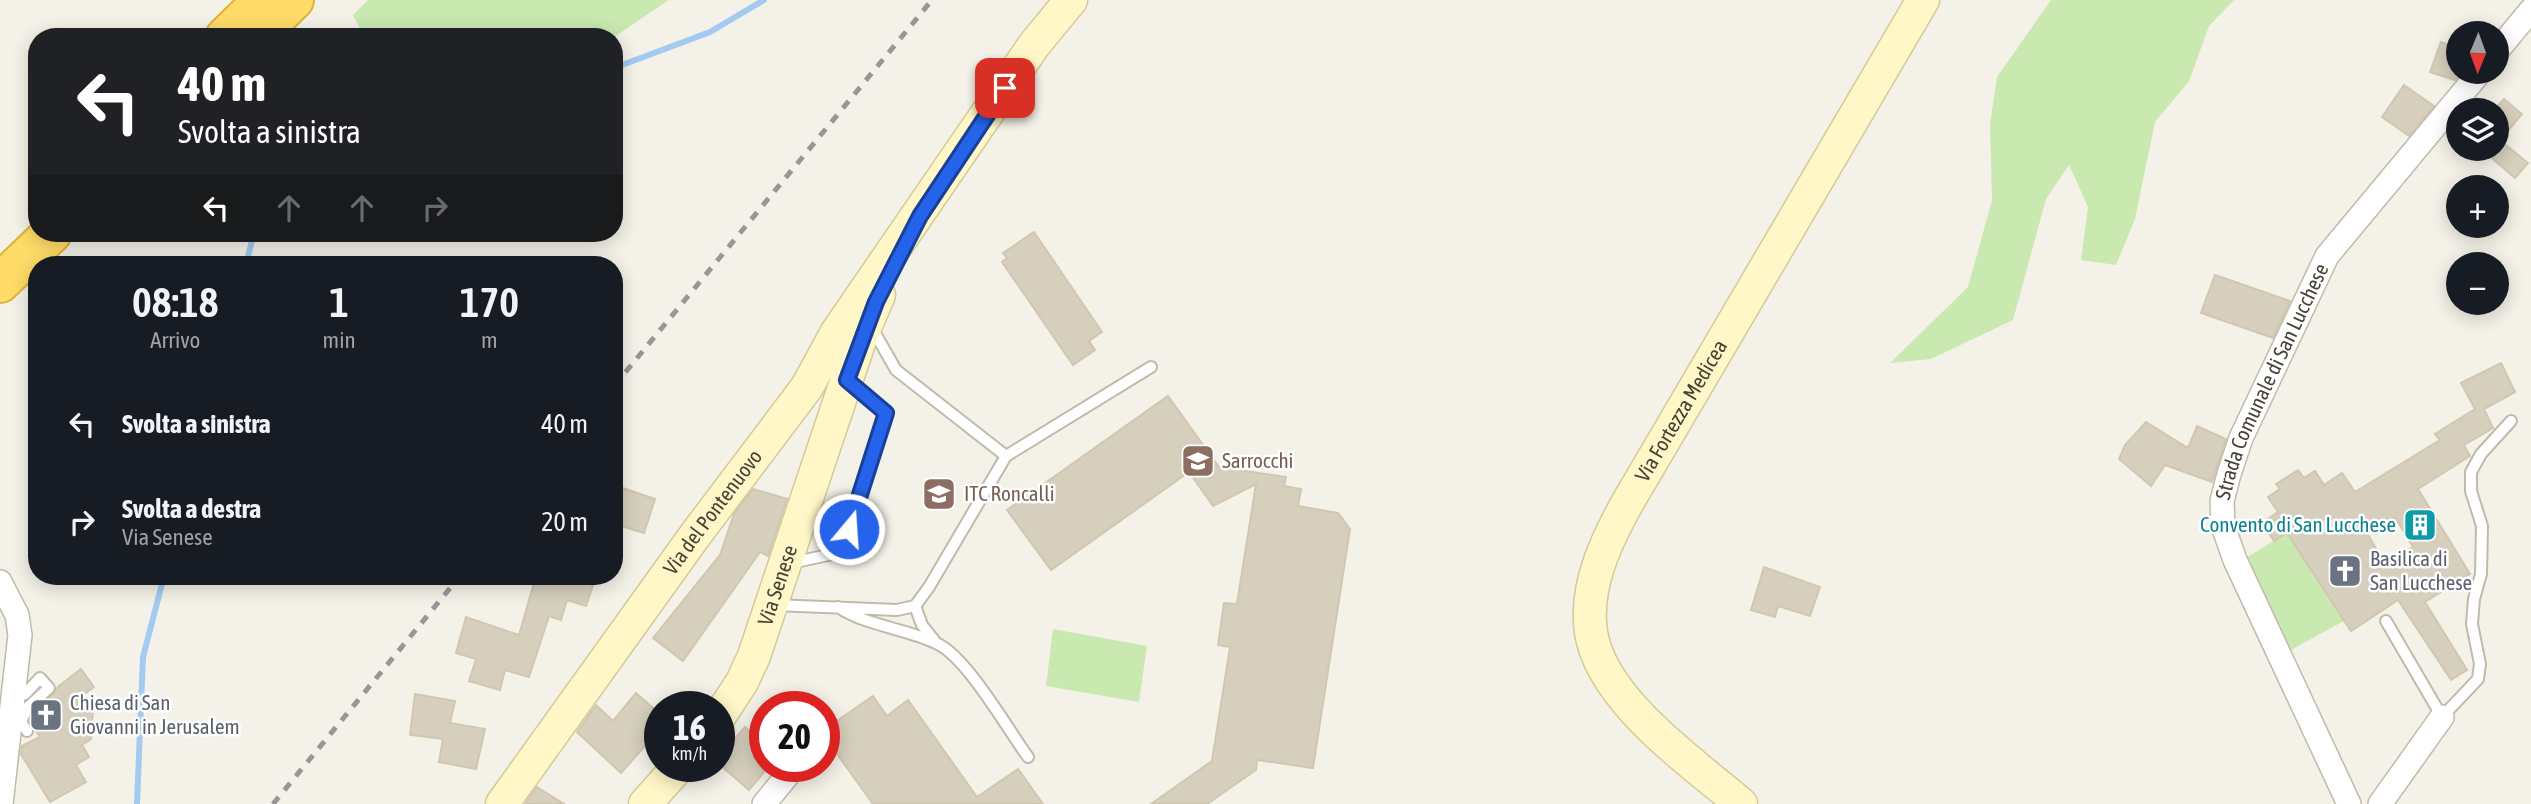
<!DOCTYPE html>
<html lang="it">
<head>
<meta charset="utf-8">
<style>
  :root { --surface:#171b24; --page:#20242c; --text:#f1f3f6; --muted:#9ea1a6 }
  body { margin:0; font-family:"Asap Condensed",sans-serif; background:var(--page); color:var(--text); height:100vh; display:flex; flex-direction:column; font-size:26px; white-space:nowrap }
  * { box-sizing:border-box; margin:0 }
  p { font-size:23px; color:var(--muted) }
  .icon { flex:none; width:38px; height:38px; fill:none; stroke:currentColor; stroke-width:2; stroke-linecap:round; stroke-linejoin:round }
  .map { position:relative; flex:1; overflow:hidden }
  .drawer { position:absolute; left:28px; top:256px; width:595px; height:329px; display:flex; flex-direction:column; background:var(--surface); border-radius:28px; box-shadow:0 4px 18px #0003 }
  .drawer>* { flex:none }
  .guide { position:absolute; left:28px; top:28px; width:595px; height:214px; border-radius:28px; box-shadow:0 4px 18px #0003; background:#202124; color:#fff; overflow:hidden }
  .needle { width:46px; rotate:181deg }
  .buttons { position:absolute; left:2446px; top:21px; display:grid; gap:14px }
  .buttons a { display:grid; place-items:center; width:63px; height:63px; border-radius:50%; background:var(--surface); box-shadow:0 4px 18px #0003; font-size:35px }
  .speed { position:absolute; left:644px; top:691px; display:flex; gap:14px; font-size:35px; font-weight:700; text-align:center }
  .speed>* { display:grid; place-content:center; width:91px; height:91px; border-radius:50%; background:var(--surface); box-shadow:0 4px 18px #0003; line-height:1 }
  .speed small { font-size:18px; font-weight:400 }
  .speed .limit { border:10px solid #d22; background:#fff; color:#111 }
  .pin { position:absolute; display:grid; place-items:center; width:60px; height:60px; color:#fff; margin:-30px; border-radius:14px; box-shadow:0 4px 10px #0006 }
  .me { position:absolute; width:77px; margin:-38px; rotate:18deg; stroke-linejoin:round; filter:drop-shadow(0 0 5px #0008) }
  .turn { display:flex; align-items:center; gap:24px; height:147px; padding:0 35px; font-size:32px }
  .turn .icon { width:91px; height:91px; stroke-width:2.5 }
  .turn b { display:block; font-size:49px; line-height:60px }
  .lanes { display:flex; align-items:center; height:66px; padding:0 35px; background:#0003; justify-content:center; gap:35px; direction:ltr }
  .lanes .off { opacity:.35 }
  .eta { display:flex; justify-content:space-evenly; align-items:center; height:119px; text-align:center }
  .eta b { font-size:42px; font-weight:600; line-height:49px }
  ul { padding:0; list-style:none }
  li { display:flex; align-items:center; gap:21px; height:98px; padding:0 35px }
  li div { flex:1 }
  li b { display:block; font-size:26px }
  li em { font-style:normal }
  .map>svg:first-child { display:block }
</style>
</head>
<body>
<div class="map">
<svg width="2531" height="804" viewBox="0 0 2531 804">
  <rect width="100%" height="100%" fill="#f4f2e8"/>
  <!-- green -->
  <path fill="#c9e9b0" d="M368,0H669L614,37H364L353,15Z
    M2051,0H2234L2209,26L2189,81L2155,122L2135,219L2116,265L2081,260L2088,207L2069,165L2046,199L2013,320L1931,359L1890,363L1968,287L1992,200L1990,124L1997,77Z
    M2287,533L2344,621L2291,650L2244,559Z
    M1053,629L1147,646L1139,702L1046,686Z"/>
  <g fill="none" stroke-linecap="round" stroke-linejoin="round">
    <!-- stream -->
    <path stroke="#a4caf1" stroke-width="6" d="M614,68L710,32L764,0
      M246,264L254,233
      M137,804L143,657L164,576"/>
  </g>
  <!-- building -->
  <path fill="#d6cfbd" stroke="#d1c7b0" stroke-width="2" fill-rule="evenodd" d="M2441,42L2459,48V76L2455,80L2430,72Z
    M2404,85L2434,106L2409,136L2382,117Z
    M2504,99L2522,114L2500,140L2528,163L2515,178L2481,149H2497V107Z
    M1034,232L1102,332L1089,341L1095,350L1073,365L1002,262L1007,258L1003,253Z
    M2215,275L2290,301L2273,338L2201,313Z
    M2501,363L2515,392L2484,409L2493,428L2464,445L2470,456L2418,489L2470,574L2425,602L2467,670L2451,680L2398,600L2351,631L2287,533L2274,541L2262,523L2278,512L2268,497L2280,489L2276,484L2298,470L2304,478L2315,471L2324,485L2342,473L2355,492L2440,440L2435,434L2475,409L2461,383ZM2395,517L2413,547L2385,564L2367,533Z
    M1168,396L1219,467L1286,477L1284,486L1301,489L1298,506L1338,513L1350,529L1313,768L1257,760L1256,770L1207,804H1151L1212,761L1230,647L1218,645L1224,603L1237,604L1256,484L1213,506L1189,472L1051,570L1007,510Z
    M2146,422L2188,448L2197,426L2226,439L2212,482L2165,465L2151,486L2119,459L2125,445Z
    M614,485L655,499L644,533L614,524Z
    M753,489L787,499L768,556L760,552L683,661L653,638L720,555L734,514Z
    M1764,567L1820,587L1810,616L1778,606L1775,617L1751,610Z
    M536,576H596L586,606L567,600L561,620L549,616L529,677L505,670L500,690L469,681L476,659L456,653L466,617L519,635Z
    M81,669L94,687L83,695L93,709L91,739L82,745L89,757L76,765L86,782L50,802L21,754L22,746L40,737L30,721L34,713L59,686Z
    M636,693L660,714V729L621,773L577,732L596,705L613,721Z
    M415,694L455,701L450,723L485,729L476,769L439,762L443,739L410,735Z
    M873,696L887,716L908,700L977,797L1018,769L1043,804H873L824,736V730Z
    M745,727L765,744V771L749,790L719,764V757Z
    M537,787L564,804H525Z"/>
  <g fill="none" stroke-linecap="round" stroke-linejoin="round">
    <defs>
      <path id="lane" d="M1006,456L1151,367
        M791,563L842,552L886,413L849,382
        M774,605L897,610L915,606L929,587L1006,456L896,370L872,328
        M915,606L922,625L934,640
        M838,607C869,627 906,628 938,644C967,658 1007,728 1028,757
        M2386,621L2442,717L2478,679L2480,664L2472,624L2474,599L2481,574L2482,526L2471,491V472L2481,454L2511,421
        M15,686L25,694L40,678L49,688L27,708L21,722L27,731"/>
      <g id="street">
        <path d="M2497,51L2531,10"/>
        <path d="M0,582L17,615L20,635L1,804"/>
        <path d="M764,804L795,766"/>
        <path id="s1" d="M2349,804L2235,560L2223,526L2222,501L2229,474L2241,438L2327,256L2480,72"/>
        <path d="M2380,804L2442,717"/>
      </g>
      <g id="secondary">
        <path id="s2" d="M719,717L742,682L754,656L862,334L879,295"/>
        <path id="s3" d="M502,804L696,534L807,387L837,332L1034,45L1071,0"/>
        <path d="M645,804L679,766"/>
        <path id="s4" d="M1741,804C1693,763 1601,700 1591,632C1584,586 1607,539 1629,500L1923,0"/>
      </g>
      <path id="highway" d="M225,37L263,0
        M256,37L294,0
        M0,283L52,233"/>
    </defs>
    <!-- lane casing -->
    <use href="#lane" stroke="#c0baaa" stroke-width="14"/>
    <!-- street casing -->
    <use href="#street" stroke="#c0baaa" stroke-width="26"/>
    <!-- secondary casing -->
    <use href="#secondary" stroke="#d5ca97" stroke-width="35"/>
    <!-- highway casing -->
    <use href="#highway" stroke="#dfb337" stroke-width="42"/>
    <!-- lane -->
    <use href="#lane" stroke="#fff" stroke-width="10"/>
    <!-- street -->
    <use href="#street" stroke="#fff" stroke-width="23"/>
    <!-- secondary -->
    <use href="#secondary" stroke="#fff7c7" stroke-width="32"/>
    <!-- highway -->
    <use href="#highway" stroke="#ffdc68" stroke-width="38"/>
    <!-- rail -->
    <path stroke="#979797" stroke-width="5" stroke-dasharray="9 9" stroke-linecap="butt" d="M614,386L932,0
      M273,804L460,576"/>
  </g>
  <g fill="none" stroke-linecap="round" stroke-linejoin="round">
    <defs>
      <path id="route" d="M849,529L886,413L847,380L876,302L920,216L1005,88"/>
    </defs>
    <!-- route casing -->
    <use href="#route" stroke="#184099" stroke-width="18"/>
    <!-- route -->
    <use href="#route" stroke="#2563eb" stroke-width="12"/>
  </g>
  <!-- icons -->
  <defs>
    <symbol id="school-square" viewBox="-11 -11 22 22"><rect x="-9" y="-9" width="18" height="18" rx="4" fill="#8d6e63" stroke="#fff"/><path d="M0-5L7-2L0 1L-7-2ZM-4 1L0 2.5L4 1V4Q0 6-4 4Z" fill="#fff"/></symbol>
    <symbol id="building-square" viewBox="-11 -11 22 22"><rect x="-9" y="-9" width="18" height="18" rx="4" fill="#0f9aa8" stroke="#fff"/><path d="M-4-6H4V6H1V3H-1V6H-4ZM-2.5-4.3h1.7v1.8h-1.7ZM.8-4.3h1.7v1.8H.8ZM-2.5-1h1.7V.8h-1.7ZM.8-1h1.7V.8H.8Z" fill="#fff"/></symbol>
    <symbol id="church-square" viewBox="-11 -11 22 22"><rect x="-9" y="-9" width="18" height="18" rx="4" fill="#6b7280" stroke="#fff"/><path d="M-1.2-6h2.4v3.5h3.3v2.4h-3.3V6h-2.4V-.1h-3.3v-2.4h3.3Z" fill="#fff"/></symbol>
  </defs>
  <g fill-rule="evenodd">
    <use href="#school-square" x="1179" y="442" width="38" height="38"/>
    <use href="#school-square" x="920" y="475" width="38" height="38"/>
    <use href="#building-square" x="2401" y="506" width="38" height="38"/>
    <use href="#church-square" x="2326" y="552" width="38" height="38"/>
    <use href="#church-square" x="27" y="696" width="38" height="38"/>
  </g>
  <g text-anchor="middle" stroke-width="5" stroke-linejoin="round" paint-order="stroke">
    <!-- street labels -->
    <g font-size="21" fill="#484336" stroke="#fff">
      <text dy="7" stroke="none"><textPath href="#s1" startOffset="460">Strada Comunale di San Lucchese</textPath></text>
      <text dy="7" stroke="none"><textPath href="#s4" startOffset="476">Via Fortezza Medicea</textPath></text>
      <text dy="7" stroke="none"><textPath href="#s3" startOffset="360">Via del Pontenuovo</textPath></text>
      <text dy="7" stroke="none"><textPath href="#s2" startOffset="145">Via Senese</textPath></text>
    </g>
    <!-- education labels -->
    <g font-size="21" fill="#785e54" stroke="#fff" text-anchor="start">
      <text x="1222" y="468">Sarrocchi</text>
      <text x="964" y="501">ITC Roncalli</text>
    </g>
    <!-- culture labels -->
    <g font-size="21" fill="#0d838f" stroke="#fff" text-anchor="end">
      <text x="2396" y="532">Convento di San Lucchese</text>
    </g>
    <!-- worship labels -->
    <g font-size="21" fill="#5b616d" stroke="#fff" text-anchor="start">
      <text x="2370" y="566">Basilica di<tspan x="2370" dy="24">San Lucchese</tspan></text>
      <text x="70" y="710">Chiesa di San<tspan x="70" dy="24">Giovanni in Jerusalem</tspan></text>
    </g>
  </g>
</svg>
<div class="buttons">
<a><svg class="needle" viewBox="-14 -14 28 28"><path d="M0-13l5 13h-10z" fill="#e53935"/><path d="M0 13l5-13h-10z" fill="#9ea1a6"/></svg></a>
<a><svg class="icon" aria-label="layers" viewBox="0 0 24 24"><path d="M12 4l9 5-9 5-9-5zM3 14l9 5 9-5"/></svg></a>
<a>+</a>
<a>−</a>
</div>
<div class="speed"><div>16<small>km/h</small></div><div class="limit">20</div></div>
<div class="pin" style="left:1005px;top:88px;background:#d93025"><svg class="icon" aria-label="arrive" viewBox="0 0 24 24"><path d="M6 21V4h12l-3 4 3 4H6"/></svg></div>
<svg class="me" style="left:849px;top:529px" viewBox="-20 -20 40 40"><circle r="17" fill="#2563eb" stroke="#fff" stroke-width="3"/><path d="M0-11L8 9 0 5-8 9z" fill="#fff"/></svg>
<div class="guide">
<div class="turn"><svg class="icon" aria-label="left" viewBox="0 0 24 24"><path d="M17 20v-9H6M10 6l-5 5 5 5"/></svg><div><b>40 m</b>Svolta a sinistra</div></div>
<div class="lanes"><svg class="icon" aria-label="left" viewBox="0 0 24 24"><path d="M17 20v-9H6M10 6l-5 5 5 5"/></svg><svg class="icon off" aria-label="ahead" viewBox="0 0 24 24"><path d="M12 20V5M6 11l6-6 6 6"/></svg><svg class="icon off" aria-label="ahead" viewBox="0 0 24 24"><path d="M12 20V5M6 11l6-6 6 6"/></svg><svg class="icon off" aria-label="right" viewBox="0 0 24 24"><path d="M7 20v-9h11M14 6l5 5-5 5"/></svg></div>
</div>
<section class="drawer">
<div class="eta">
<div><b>08:18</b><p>Arrivo</p></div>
<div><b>1</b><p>min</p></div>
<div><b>170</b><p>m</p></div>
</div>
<ul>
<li><svg class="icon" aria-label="left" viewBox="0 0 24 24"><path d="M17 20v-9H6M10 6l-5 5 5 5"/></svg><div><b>Svolta a sinistra</b></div><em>40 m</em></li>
<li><svg class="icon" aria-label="right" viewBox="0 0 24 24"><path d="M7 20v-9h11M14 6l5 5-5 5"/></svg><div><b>Svolta a destra</b><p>Via Senese</p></div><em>20 m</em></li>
</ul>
</section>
</div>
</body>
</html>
